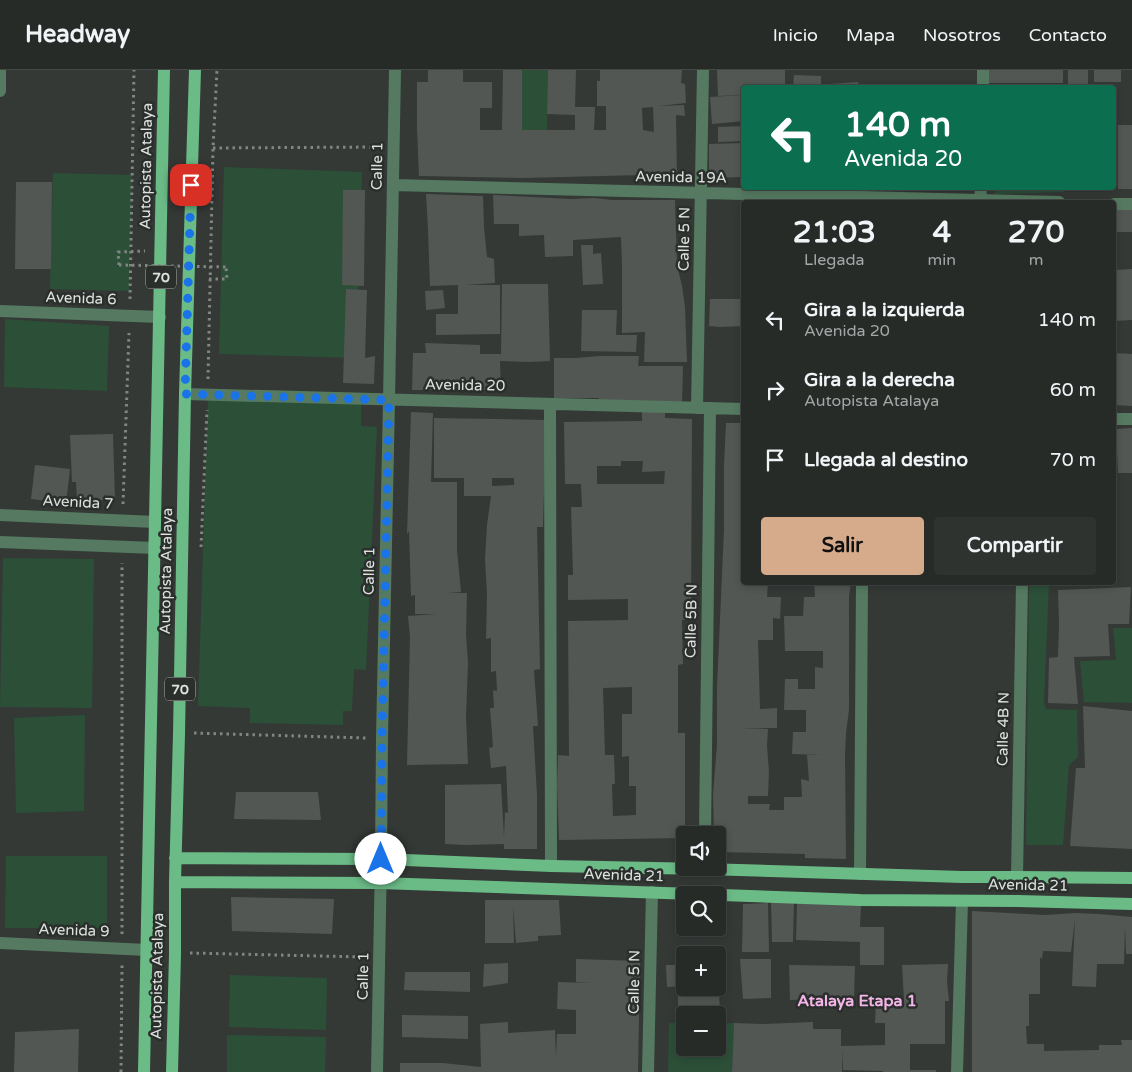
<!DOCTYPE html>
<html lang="es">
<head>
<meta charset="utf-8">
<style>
  :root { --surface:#272b28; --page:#2f3330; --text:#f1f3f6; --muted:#a4a7a8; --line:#434745; --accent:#d6ab8b }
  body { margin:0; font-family:"Varela Round",sans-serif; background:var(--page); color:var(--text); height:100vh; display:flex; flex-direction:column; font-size:19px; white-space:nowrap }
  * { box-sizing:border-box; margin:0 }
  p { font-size:16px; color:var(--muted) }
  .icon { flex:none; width:28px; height:28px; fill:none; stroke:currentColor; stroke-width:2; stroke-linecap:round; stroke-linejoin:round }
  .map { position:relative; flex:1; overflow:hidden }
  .drawer { position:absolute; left:741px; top:130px; width:375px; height:385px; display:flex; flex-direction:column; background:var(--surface); border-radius:5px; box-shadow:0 2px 8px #0003,0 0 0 1px var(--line) }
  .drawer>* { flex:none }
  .top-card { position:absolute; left:741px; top:15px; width:375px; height:105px; border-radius:5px; box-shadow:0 2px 8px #0003,0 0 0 1px var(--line); background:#0b6e4f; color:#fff; overflow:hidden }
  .tools { position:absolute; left:676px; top:756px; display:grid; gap:10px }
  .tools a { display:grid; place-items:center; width:50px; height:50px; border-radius:5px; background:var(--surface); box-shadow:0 2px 8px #0003,0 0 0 1px var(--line); font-size:25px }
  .pin { position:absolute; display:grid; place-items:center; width:42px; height:42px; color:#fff; margin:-21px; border-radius:10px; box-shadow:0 2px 8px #0006 }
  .me { position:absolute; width:55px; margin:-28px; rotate:0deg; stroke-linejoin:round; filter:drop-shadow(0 0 4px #0008) }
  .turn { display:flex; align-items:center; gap:18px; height:105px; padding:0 20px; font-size:22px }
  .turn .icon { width:65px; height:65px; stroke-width:2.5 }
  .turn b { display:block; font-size:35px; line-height:42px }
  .eta { display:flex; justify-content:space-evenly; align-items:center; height:85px; text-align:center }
  .eta b { font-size:30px; font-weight:700; line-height:35px }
  .button { display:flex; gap:10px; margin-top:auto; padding:10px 20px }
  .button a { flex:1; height:58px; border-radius:5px; background:var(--accent); color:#111; font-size:20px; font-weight:700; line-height:58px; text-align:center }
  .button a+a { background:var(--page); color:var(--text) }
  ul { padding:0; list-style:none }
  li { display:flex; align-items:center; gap:15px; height:70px; padding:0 20px }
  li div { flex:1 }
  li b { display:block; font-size:19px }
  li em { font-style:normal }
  header { display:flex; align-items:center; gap:30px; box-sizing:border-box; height:70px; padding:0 25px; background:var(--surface); border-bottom:1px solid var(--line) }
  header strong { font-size:24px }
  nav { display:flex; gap:28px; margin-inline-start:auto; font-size:18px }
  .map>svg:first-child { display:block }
</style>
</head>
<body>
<header>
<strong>Headway</strong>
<nav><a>Inicio</a><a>Mapa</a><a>Nosotros</a><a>Contacto</a></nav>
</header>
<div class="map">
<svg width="1132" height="1002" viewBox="0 0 1132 1002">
  <rect width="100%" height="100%" fill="#343936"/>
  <!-- green -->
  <path fill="#2c4f38" d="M522,0H548L547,60H522Z
    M224,97L362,102L356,288L219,284Z
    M53,103L132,105L129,221L50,219Z
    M995,118H1064V122L995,124Z
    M5,249L109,256L107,321L4,317Z
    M208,325L361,334V356L377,357L366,600L354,599L352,641H343V655L250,653V638L198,636Z
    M3,488L94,489L92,638L0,637Z
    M1029,513H1049L1044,633L1046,639L1077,640L1078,687L1069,695L1063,775H1026Z
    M1113,558H1132V633L1084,632L1080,591L1116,590Z
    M85,645L84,741L16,743L14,648Z
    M6,786H107V858H5Z
    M230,905L327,908L326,960L229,957Z
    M669,953H685V978H718V953H734L732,1002H668Z
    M227,965L326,967L325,1002H227Z"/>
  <!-- building -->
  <path fill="#525753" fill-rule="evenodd" d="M428,0H463V12H492V38H480V60H502L503,0H522V60H575V45L547,44L548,0H576L575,37H595L594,60H606V36H597V11H600V0H682L681,13L685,14L686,33L658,36L684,35L685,46L676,45L677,107L642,105L523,108L419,106L417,59V12H428ZM653,37L654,62L643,60L642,38Z
    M717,0H785V18H744V25L718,26Z
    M989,0H1063V13H989Z
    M1068,0H1088V18H1068Z
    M1094,0H1121V12H1094Z
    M794,5L821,6V18H793Z
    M858,12L859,18H830L829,14Z
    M744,25V51L712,54L710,27Z
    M1114,32H1116L1115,72H1114Z
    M1118,55H1132V119H1118Z
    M744,56V71L718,72V57Z
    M744,73V107L709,108V74Z
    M16,112H52L51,199H15Z
    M343,120H365L364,216L342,215Z
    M426,124L483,126L484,157L487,187L494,189L495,213L465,215H500V264L436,265V244H458V215L430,216L428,160Z
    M493,125L571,129L594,128L612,130H675L677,195L682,216L685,237L687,292H644L645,262L622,263V195L621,167L573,170V186L545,187L544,165L519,166V154H494Z
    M1116,140H1132V162H1116Z
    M581,175H593V184L601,183L603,214L583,215Z
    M1132,199V250L1114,251V200Z
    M502,214H548L550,291L529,292L500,291L501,320H412L413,283H426L425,273L480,275V284H501Z
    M346,219L367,220L365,288L375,286L374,314L343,313Z
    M443,220L445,238L426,240L425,221Z
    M710,229H744V256L720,257L709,256Z
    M582,240H617L616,265H637L636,282L581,281Z
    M1114,283L1132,284V336L1114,335Z
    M600,286H639L638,296H683L682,335H599V328H554V288H576Z
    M642,337H665V348L692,349L691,550H682L683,594L678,595V663H685V768L559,770L557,715L558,685L569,686L568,551L628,550V529L568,530V505H573L571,437H582L581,414H565L564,352L642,351ZM621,391H643L642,402L665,401L664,414H597V396H621ZM632,617V644H622V687L629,686V716H636V745L613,746L612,714H615L614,685H605L603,618Z
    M411,342L433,343L431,412H457V480L461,522L447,523H467L466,565L468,592L466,647L468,694L407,695L410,567L408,546L436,544H415V525L411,526L409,461L407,464Z
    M434,348L546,350L543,457H537L540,599L534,600L538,656H533L537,725V779H504V774L466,775L445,774V715L501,714L504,767L505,742L508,743L506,696L491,698L489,678L493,677L490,638H494L493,620L497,621L496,601L491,602V568L486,569L487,524L485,489L487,455L491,426H464V408H434ZM492,408H514V415L492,416Z
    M726,353H744V512H768L767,527H781L780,549L773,548V570H758L760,639L777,638V658H740L768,659L767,676L769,702L768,726H748V734H770L769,740H784V727H802L801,709L809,711L807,685H821L792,684L793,662H806V640H784L785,609H798V619H815V597L823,598V581H785L784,546H803L804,527H815L814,512H851L849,527V640L846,663L845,685L846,789L805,788V784L718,782V765H714L713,725L717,675V617L724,459V395Z
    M1132,358V403H1118L1116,359Z
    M113,364L115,430L77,431L76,412H72L70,365Z
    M35,395L70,399L66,433L31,429Z
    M1057,512H1074L1073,516L1057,515Z
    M1131,517L1129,554H1108L1110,586L1074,587L1078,634L1048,633L1049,588L1058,587L1059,554L1058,520Z
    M1083,636L1132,641V779L1070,776L1076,698H1085Z
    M236,722H318L321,750L234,749Z
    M231,827L334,829L332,864L232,861Z
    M485,830H559L561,865L538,866V871L516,873L513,836L514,873H485Z
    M794,832L793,872H772L771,833Z
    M768,833L769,882H742L743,834Z
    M797,833L861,835L860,857H884V895H860V872L796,870Z
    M972,841L1046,845L1075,843L1099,844L1132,847V884H1126L1125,856L1124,894H1097L1096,917L1072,916L1075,849L1071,882L1043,881L1042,889L1040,887V924H1029V956H1026L1027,974H1044V981L1099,980V975H1122L1121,970H1132V1002H972Z
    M576,889L640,891L638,1002H400V993H443L481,997L480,954L508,952V963L555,960L556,987L557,964H576V940L557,939L558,912L592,913L576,912Z
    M740,889H771V928L743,929Z
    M508,893V913L483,917L484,894Z
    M948,894L947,912L949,931H945V974H910V1000H936V1002H883V1001L843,1000L842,980V1002H732L734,953L763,954L813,952V959H841V976L885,975V953H875L876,931L904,930L902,895Z
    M666,895H685V916L667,917Z
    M789,895L855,896L854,928L790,930Z
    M405,902H470V922L404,920Z
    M719,920L720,945H678V921Z
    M402,945L468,946V969L402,967Z
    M79,959L78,1002H14L15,962Z"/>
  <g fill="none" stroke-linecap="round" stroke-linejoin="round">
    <!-- path -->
    <path stroke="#828683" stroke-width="3" stroke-dasharray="2.5 4" stroke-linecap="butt" d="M213,78L377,77
      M119,195L118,182L145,181
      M209,209H227L226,197
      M130,229L134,0
      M208,309L213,78L217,0
      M123,434L129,263
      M201,477L207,340
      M194,663L366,668
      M122,864V493
      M190,883L364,887
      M121,1002L122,895"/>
    <!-- minor -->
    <path stroke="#557a61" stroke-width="12" d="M983,18V0
      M0,21V0
      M393,115L1059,132
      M980,132L981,118
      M1114,134H1132
      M0,241L160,247
      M185,324L744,339
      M550,334L551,796
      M697,338L703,0
      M1114,349H1132
      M0,445L155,452
      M0,472L155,478
      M705,765L710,338
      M860,804L862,512
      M1017,807L1022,512
      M0,873L147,880
      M377,1002L381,789L382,668L389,330L395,0
      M648,1002L652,822
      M957,1002L962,831"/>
    <!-- major -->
    <path stroke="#6bbb87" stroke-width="12" d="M175,788L381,789L551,796L705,799L962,807H1017L1132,808
      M175,812L380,813L860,830L1018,831L1132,834
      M144,1002C152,668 159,334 164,0
      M172,1002L175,884V812L179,664L185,324L195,0"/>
    <!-- path-bridge -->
    <path stroke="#828683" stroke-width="3" stroke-dasharray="2.5 4" stroke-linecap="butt" d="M119,195L226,197"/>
  </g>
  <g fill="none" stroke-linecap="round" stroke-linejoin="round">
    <!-- route -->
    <path stroke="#1a73e8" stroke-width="9" stroke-dasharray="0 16.2" d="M191,115L185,324L389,330L382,668L381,789"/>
  </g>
  <g text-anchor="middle" stroke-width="5" stroke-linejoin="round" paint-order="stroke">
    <!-- shield labels -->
    <g fill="#2a2f2c" stroke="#a8aca9" stroke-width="1">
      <rect x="146" y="195.5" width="30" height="23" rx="4"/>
      <rect x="165" y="607.5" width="30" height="23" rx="4"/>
    </g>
    <g font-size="14" font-weight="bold" fill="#dee1df">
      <text x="161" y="212">70</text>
      <text x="180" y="624">70</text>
    </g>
    <!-- street labels -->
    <g font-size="15" fill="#dee1df" stroke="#2a2f2c">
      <text transform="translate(146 96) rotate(-89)" y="5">Autopista Atalaya</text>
      <text transform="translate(377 96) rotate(-89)" y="5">Calle 1</text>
      <text transform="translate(681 107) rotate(1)" y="5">Avenida 19A</text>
      <text transform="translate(684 169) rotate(-89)" y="5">Calle 5 N</text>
      <text transform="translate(81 228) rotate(2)" y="5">Avenida 6</text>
      <text transform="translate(465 315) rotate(1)" y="5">Avenida 20</text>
      <text transform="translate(78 432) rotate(3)" y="5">Avenida 7</text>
      <text transform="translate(166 501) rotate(-89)" y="5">Autopista Atalaya</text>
      <text transform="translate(369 501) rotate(-89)" y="5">Calle 1</text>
      <text transform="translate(691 551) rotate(-89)" y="5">Calle 5B N</text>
      <text transform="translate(1003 659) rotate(-89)" y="5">Calle 4B N</text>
      <text transform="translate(624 805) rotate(2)" y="5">Avenida 21</text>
      <text transform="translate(1028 815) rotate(1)" y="5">Avenida 21</text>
      <text transform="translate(74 860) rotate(2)" y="5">Avenida 9</text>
      <text transform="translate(157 906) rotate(-89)" y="5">Autopista Atalaya</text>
      <text transform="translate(363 906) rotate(-89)" y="5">Calle 1</text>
      <text transform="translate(634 912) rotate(-89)" y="5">Calle 5 N</text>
    </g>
    <!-- neighbourhood labels -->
    <g font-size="16" font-weight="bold" fill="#f5b4e7" stroke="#2a2f2c">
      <text x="857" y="936">Atalaya Etapa 1</text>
    </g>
  </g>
</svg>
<div class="tools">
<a><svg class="icon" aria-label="sound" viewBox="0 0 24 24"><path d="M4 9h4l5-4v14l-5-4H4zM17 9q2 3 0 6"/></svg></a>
<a><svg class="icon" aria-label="search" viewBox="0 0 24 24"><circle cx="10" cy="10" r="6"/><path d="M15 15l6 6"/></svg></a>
<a>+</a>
<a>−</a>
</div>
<div class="pin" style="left:191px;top:115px;background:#d93025"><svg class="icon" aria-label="arrive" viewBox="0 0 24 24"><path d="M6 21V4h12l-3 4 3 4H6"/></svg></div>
<svg class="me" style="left:381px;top:789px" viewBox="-20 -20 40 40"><circle r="19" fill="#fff"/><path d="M0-13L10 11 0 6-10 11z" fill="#1a73e8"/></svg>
<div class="top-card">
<div class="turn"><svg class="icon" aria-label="left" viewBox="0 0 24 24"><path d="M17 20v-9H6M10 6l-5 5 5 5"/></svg><div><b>140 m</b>Avenida 20</div></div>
</div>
<section class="drawer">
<div class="eta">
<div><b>21:03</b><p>Llegada</p></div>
<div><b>4</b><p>min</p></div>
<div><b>270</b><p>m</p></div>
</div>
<ul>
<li><svg class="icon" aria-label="left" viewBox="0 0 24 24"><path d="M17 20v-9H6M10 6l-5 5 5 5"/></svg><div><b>Gira a la izquierda</b><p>Avenida 20</p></div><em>140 m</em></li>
<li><svg class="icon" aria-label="right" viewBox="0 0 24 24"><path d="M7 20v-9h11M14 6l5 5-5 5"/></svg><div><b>Gira a la derecha</b><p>Autopista Atalaya</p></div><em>60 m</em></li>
<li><svg class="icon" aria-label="arrive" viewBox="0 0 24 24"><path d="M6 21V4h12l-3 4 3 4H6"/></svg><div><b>Llegada al destino</b></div><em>70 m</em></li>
</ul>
<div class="button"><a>Salir</a><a>Compartir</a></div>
</section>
</div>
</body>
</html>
